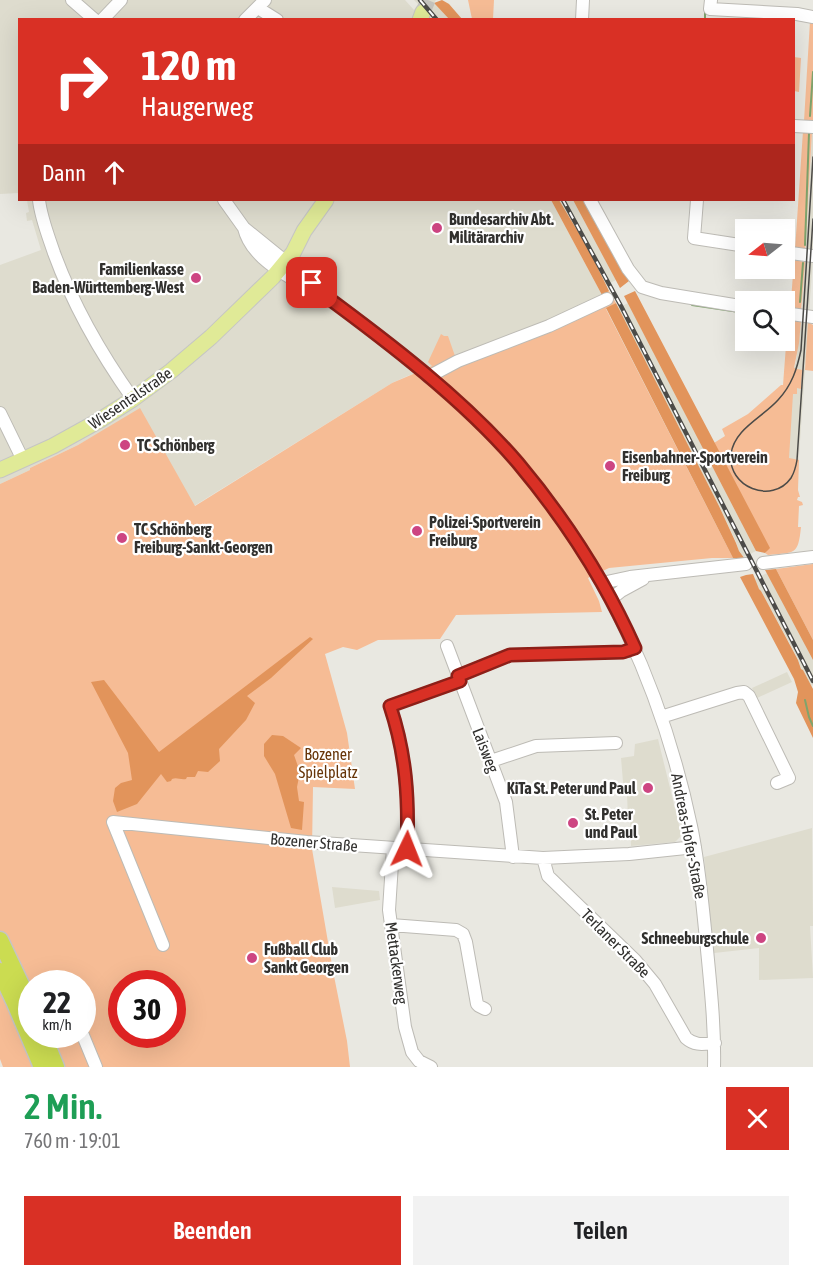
<!DOCTYPE html>
<html lang="de">
<head>
<meta charset="utf-8">
<style>
  :root { --surface:#fff; --page:#f2f2f2; --text:#202124; --muted:#757577; --accent:#d93025 }
  body { margin:0; font-family:"Asap Condensed",sans-serif; background:var(--page); color:var(--text); height:100vh; display:flex; flex-direction:column; font-size:22px; white-space:nowrap }
  * { box-sizing:border-box; margin:0 }
  p { font-size:20px; color:var(--muted) }
  .icon { flex:none; width:33px; height:33px; fill:none; stroke:currentColor; stroke-width:2; stroke-linecap:round; stroke-linejoin:round }
  .map { position:relative; height:1067px; overflow:hidden }
  .details { display:flex; flex-direction:column; background:var(--surface); flex:1 }
  .details>* { flex:none }
  .guide { position:absolute; left:18px; top:18px; width:777px; height:183px; border-radius:0px; box-shadow:0 6px 24px #0002; background:#d93025; color:#fff; overflow:hidden }
  .needle { width:39px; rotate:253deg }
  .tools { position:absolute; left:735px; top:219px; display:grid; gap:12px }
  .tools a { display:grid; place-items:center; width:60px; height:60px; border-radius:0px; background:var(--surface); box-shadow:0 6px 24px #0002; font-size:30px }
  .speed { position:absolute; left:18px; top:970px; display:flex; gap:12px; font-size:30px; font-weight:700; text-align:center }
  .speed>* { display:grid; place-content:center; width:78px; height:78px; border-radius:50%; background:var(--surface); box-shadow:0 6px 24px #0002; line-height:1 }
  .speed small { font-size:15px; font-weight:400 }
  .speed .limit { border:9px solid #d22; background:#fff; color:#111 }
  .pin { position:absolute; display:grid; place-items:center; width:51px; height:51px; color:#fff; margin:-26px; border-radius:12px; box-shadow:0 3px 9px #0006 }
  .me { position:absolute; width:66px; margin:-33px; rotate:2deg; stroke-linejoin:round; filter:drop-shadow(0 0 4px #0008) }
  .turn { display:flex; align-items:center; gap:21px; height:126px; padding:0 24px; font-size:27px }
  .turn .icon { width:78px; height:78px; stroke-width:2.5 }
  .turn b { display:block; font-size:42px; line-height:51px }
  .then { display:flex; align-items:center; height:57px; padding:0 24px; background:#0003; gap:12px; font-size:22px }
  .round { display:grid; place-items:center; flex:none; width:63px; height:63px; border-radius:0px; background:var(--page) }
  .headline { display:flex; align-items:center; justify-content:space-between; height:102px; padding:0 24px }
  h1 { font-size:36px; font-weight:600; line-height:45px; color:#1e9e55 }
  .action { display:flex; gap:12px; margin-top:auto; padding:12px 24px }
  .action a { flex:1; height:69px; border-radius:0px; background:var(--accent); color:#fff; font-size:24px; font-weight:600; line-height:69px; text-align:center }
  .action a+a { background:var(--page); color:var(--text) }
  .map>svg:first-child { display:block }
</style>
</head>
<body>
<div class="map">
<svg width="813" height="1067" viewBox="0 0 813 1067">
  <rect width="100%" height="100%" fill="#e9e8e1"/>
  <!-- built -->
  <path fill="#dedcce" d="M0,0H405L414,10L418,4L414,0H436L434,3L449,19H432L430,17L429,20H20L19,193L0,194Z
    M813,120V257L798,470L729,449L779,395L792,374L796,362L801,321Z
    M27,200H551L602,295L547,321L405,377L392,383L194,506L105,430L78,445L30,468V470L0,484V265L41,250L32,220L27,221L26,213L29,212Z
    M559,200H573L616,280L606,285L589,250Z
    M628,303L756,551L744,557L739,551L736,542L719,506L618,308Z
    M767,573L813,660V685L811,686L803,670L801,669L798,659L761,591L759,589L756,584L755,579Z
    M787,672L792,682L757,698L752,688Z
    M658,739L681,833L680,837L675,842L631,846L630,818H628L627,795L623,782L621,758L634,756L635,744Z
    M812,828L813,926H810L813,978L759,980V948L714,953L704,857Z
    M332,887L379,891L380,900L335,908Z"/>
  <!-- green -->
  <path fill="#f6bc95" fill-rule="evenodd" d="M468,0H494L493,19H472Z
    M810,21H813V122L804,121Z
    M794,57L801,58L799,92L794,91Z
    M803,131L812,132L805,252L795,250Z
    M794,260L805,262L801,311L792,308L791,301Z
    M609,291L616,303L606,309L733,558H712L609,568L588,578L599,601L602,612L456,615L440,639L378,640L357,650L343,647L325,654L347,733L355,789L313,787L312,849L333,971L347,1041L350,1067H64L49,1035H82V984H32L31,999L0,931V484L30,470V468L78,445L140,408L195,506L392,383L432,366L428,362L441,334L444,336H448L455,356L547,321ZM122,984H172V1035H122Z
    M788,319L801,321L799,343L794,368L802,370L801,389L797,388V394H793L789,458L799,460L798,490L800,497H798L797,500L802,502L803,505L799,506L798,527H801C798,556 795,552 768,555L765,553L769,548L714,443L725,436L722,429L748,414L781,385H783Z
    M808,322L813,325V371L805,370Z
    M813,564V640L776,569Z
    M0,989L28,1053L32,1067H3L0,1059Z"/>
  <!-- forest -->
  <path fill="#e2945b" d="M442,0L449,4L462,19H449L434,3Z
    M551,200H559L589,250L609,291L602,295Z
    M573,200H583L629,281L620,288Z
    M635,291L770,548L765,553L756,551L624,296Z
    M616,303L719,506L736,543L739,551L745,559L733,558L606,308Z
    M776,569L813,640V660L765,570Z
    M753,574L759,589L761,591L798,660L801,669L803,670L813,689V738L796,703L798,692L794,679L740,577L746,575Z
    M310,637L313,639L271,678L247,696L255,703L246,720L219,749L220,761L208,772L198,771L195,777H187L186,779C180,780 177,777 172,779L171,781L167,782L161,774L137,804L117,812L113,801L115,788L121,783L132,780L128,753L91,682L104,680L159,752Z
    M272,735L283,736L301,748L294,755L300,772L297,787L299,801L304,802L302,830L291,828L275,774L264,756V744Z"/>
  <g fill="none" stroke-linecap="round" stroke-linejoin="round">
    <!-- stream -->
    <path stroke="#7fa46c" stroke-width="2" d="M705,20V12
      M810,116L813,72
      M805,245L809,133
      M800,302L803,263
      M692,305L746,313
      M805,700L809,717L813,726"/>
    <!-- major-tunnel -->
    <path stroke="#c4c3bd" stroke-width="15" stroke-dasharray="15 8" stroke-linecap="butt" d="M423,12L428,0"/>
    <defs>
      <path id="minor" d="M72,0L95,20
        M711,0L710,9L797,14L813,17
        M258,8L277,20
        M102,20L121,0
        M245,20L265,0
        M582,20L583,0
        M794,126L813,127
        M39,200C41,218 48,235 54,253C73,305 101,354 133,399
        M224,200L244,228L312,283L320,292C389,342 462,398 517,462C607,566 663,693 691,826C699,863 702,901 706,939C710,982 715,1024 714,1067
        M590,200L628,269L642,287L661,293L746,307
        M697,200L694,238L746,246
        M244,228C251,257 284,274 308,288
        M784,252L813,256
        M784,313L813,317
        M428,377L458,361L549,326L607,299
        M0,413L23,460
        M763,563L813,557
        M602,583L630,577L746,564
        M611,599L621,591L643,579
        M447,646L506,802L513,857
        M458,676L510,655L623,652L635,648
        M661,717L737,693L744,692L749,696L789,778L777,783
        M491,761L536,746L616,743
        M393,848L389,910L405,1027L412,1052L419,1061L431,1067
        M407,849C409,799 406,754 390,706L460,681
        M543,858L548,876L635,960L655,984L686,1038C695,1046 703,1044 715,1043
        M391,925L456,930L463,934L466,942L477,1004L479,1006L485,1009
        M163,945L113,822L307,842L543,858L629,854L695,847
        M82,1033L96,1067"/>
      <path id="major" d="M420,20L423,12
        M0,470L53,446L100,420L133,399L171,371L211,337L273,277L293,253L304,231L326,200"/>
      <path id="highway" d="M0,940L32,1008
        M0,971L14,1001L42,1067
        M43,1035L56,1067"/>
    </defs>
    <!-- minor casing -->
    <use href="#minor" stroke="#bdbbb5" stroke-width="14"/>
    <!-- major casing -->
    <use href="#major" stroke="#c5c5c4" stroke-width="17"/>
    <!-- highway casing -->
    <use href="#highway" stroke="#c5c5c4" stroke-width="19"/>
    <!-- minor -->
    <use href="#minor" stroke="#fff" stroke-width="12"/>
    <!-- major -->
    <use href="#major" stroke="#e0ea97" stroke-width="15"/>
    <!-- highway -->
    <use href="#highway" stroke="#cbdc51" stroke-width="16"/>
    <!-- tram -->
    <path stroke="#4c4b48" stroke-width="1.5" d="M813,157L801,350C797,369 792,385 778,400C763,417 734,429 731,454C727,487 772,505 791,478C794,473 796,466 797,460L813,219"/>
    <defs>
      <path id="rail" d="M420,0L437,20
        M563,200L621,306L813,681"/>
    </defs>
    <!-- rail casing -->
    <use href="#rail" stroke="#4c4b48" stroke-width="4.5"/>
    <!-- rail -->
    <use href="#rail" stroke="#fff" stroke-width="2" stroke-dasharray="7" stroke-linecap="butt"/>
  </g>
  <g fill="none" stroke-linecap="round" stroke-linejoin="round">
    <defs>
      <path id="route" d="M312,283L320,292C388,342 463,399 518,463C549,500 578,541 602,583C614,604 625,626 635,648L623,652L510,655L458,676L460,681L390,706C406,754 409,798 407,849"/>
    </defs>
    <!-- route casing -->
    <use href="#route" stroke="#8d1f18" stroke-width="15"/>
    <!-- route -->
    <use href="#route" stroke="#d93025" stroke-width="10"/>
  </g>
  <!-- markers -->
  <g fill="#cd4582" stroke="#fff" stroke-width="2">
    <circle cx="437" cy="228" r="6"/>
    <circle cx="196" cy="278" r="6"/>
    <circle cx="125" cy="445" r="6"/>
    <circle cx="610" cy="466" r="6"/>
    <circle cx="417" cy="531" r="6"/>
    <circle cx="122" cy="538" r="6"/>
    <circle cx="648" cy="788" r="6"/>
    <circle cx="573" cy="823" r="6"/>
    <circle cx="761" cy="938" r="6"/>
    <circle cx="252" cy="958" r="6"/>
  </g>
  <g text-anchor="middle" stroke-width="4.5" stroke-linejoin="round" paint-order="stroke">
    <!-- poi labels -->
    <g font-size="16" font-weight="bold" fill="#31302e" stroke="#fff" text-anchor="start">
      <text x="449" y="225">Bundesarchiv Abt.<tspan x="449" dy="18">Militärarchiv</tspan></text>
      <text x="184" y="275" text-anchor="end">Familienkasse<tspan x="184" dy="18">Baden-Württemberg-West</tspan></text>
      <text x="137" y="451">TC Schönberg</text>
      <text x="622" y="463">Eisenbahner-Sportverein<tspan x="622" dy="18">Freiburg</tspan></text>
      <text x="429" y="528">Polizei-Sportverein<tspan x="429" dy="18">Freiburg</tspan></text>
      <text x="134" y="535">TC Schönberg<tspan x="134" dy="18">Freiburg-Sankt-Georgen</tspan></text>
      <text x="636" y="794" text-anchor="end">KiTa St. Peter und Paul</text>
      <text x="585" y="820">St. Peter<tspan x="585" dy="18">und Paul</tspan></text>
      <text x="749" y="944" text-anchor="end">Schneeburgschule</text>
      <text x="264" y="955">Fußball Club<tspan x="264" dy="18">Sankt Georgen</tspan></text>
    </g>
    <!-- street labels -->
    <g font-size="16" fill="#31302e" stroke="#fff">
      <text transform="translate(130 398) rotate(-34)" y="6">Wiesentalstraße</text>
      <text transform="translate(486 750) rotate(69)" y="6">Laisweg</text>
      <text transform="translate(689 836) rotate(79)" y="6">Andreas-Hofer-Straße</text>
      <text transform="translate(314 842) rotate(5)" y="6">Bozener Straße</text>
      <text transform="translate(616 943) rotate(45)" y="6">Terlaner Straße</text>
      <text transform="translate(397 963) rotate(82)" y="6">Mettackerweg</text>
    </g>
    <!-- park labels -->
    <g font-size="16" fill="#673508" stroke="#fff">
      <text x="328" y="760">Bozener<tspan x="328" dy="18">Spielplatz</tspan></text>
    </g>
  </g>
</svg>
<div class="tools">
<a><svg class="needle" viewBox="-14 -14 28 28"><path d="M0-13l5 13h-10z" fill="#e53935"/><path d="M0 13l5-13h-10z" fill="#757577"/></svg></a>
<a><svg class="icon" aria-label="search" viewBox="0 0 24 24"><circle cx="10" cy="10" r="6"/><path d="M15 15l6 6"/></svg></a>
</div>
<div class="speed"><div>22<small>km/h</small></div><div class="limit">30</div></div>
<div class="pin" style="left:312px;top:283px;background:#d93025"><svg class="icon" aria-label="arrive" viewBox="0 0 24 24"><path d="M6 21V4h12l-3 4 3 4H6"/></svg></div>
<svg class="me" style="left:407px;top:849px" viewBox="-20 -20 40 40"><path d="M0-17L14 15 0 8-14 15z" fill="#d93025" stroke="#fff" stroke-width="4"/></svg>
<div class="guide">
<div class="turn"><svg class="icon" aria-label="right" viewBox="0 0 24 24"><path d="M7 20v-9h11M14 6l5 5-5 5"/></svg><div><b>120 m</b>Haugerweg</div></div>
<div class="then">Dann<svg class="icon" aria-label="ahead" viewBox="0 0 24 24"><path d="M12 20V5M6 11l6-6 6 6"/></svg></div>
</div>
</div>
<section class="details">
<div class="headline"><div><h1>2 Min.</h1><p>760 m · 19:01</p></div><a class="round" style="background:#d93025;color:#fff"><svg class="icon" aria-label="close" viewBox="0 0 24 24"><path d="M6 6l12 12M18 6L6 18"/></svg></a></div>
<div class="action"><a>Beenden</a><a>Teilen</a></div>
</section>
</body>
</html>
